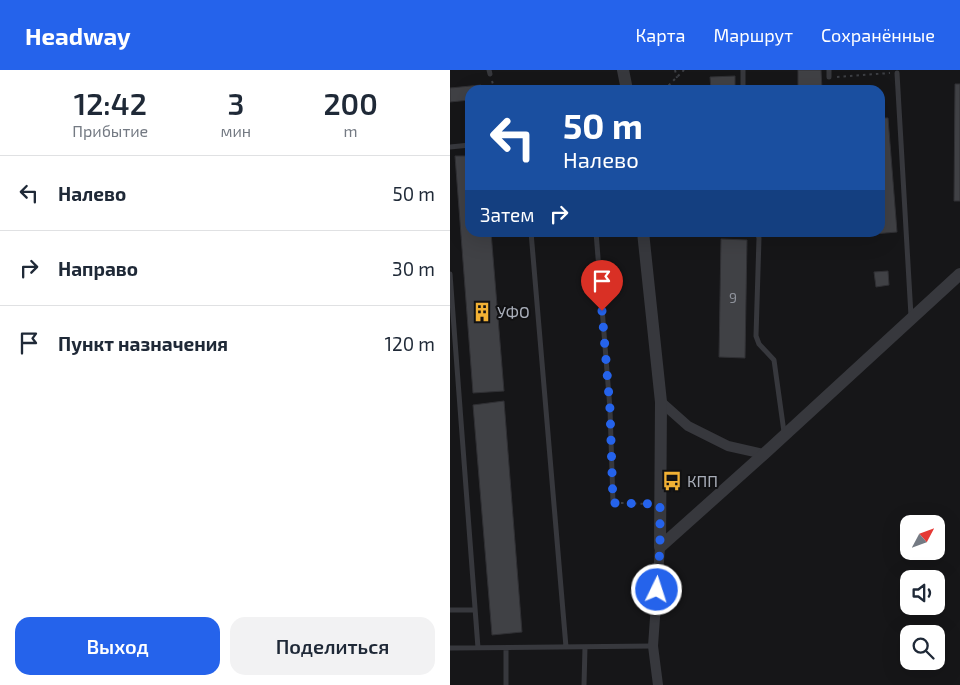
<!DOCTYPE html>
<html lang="ru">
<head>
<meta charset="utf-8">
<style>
  :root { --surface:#fff; --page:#f2f2f3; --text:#1f2937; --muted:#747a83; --line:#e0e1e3; --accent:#2563eb }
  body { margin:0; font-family:"Exo 2",sans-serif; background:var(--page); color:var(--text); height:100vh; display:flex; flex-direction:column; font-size:19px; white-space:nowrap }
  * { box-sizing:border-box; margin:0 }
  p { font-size:16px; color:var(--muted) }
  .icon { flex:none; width:28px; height:28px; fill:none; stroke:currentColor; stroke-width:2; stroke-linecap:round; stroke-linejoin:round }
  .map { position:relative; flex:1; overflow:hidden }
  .sheet { display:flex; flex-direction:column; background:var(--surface); width:450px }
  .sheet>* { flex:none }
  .guide { position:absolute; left:15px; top:15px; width:420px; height:152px; border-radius:15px; box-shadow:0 5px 20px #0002; background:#1a4fa0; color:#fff; overflow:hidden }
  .needle { width:32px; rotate:49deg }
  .fabs { position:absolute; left:450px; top:445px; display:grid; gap:10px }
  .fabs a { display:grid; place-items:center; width:45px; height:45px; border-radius:10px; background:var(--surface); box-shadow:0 5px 20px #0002; font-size:25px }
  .pin { position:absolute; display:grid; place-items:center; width:42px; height:42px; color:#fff; margin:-51px -21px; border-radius:50% 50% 50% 0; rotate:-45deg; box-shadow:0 0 5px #0007 }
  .pin .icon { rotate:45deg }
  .me { position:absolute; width:55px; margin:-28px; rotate:4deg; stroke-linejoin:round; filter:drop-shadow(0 0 4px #0008) }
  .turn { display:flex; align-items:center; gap:18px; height:105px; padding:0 15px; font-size:22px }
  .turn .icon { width:65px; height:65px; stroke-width:2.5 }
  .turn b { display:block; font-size:35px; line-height:42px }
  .then { display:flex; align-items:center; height:48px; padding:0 15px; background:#0003; gap:10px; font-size:19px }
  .eta { display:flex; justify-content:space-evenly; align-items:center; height:85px; text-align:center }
  .eta b { font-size:30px; font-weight:600; line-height:35px }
  .primary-button { display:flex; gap:10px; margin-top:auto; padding:10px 15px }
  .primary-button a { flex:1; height:58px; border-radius:15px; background:var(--accent); color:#fff; font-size:20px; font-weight:600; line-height:58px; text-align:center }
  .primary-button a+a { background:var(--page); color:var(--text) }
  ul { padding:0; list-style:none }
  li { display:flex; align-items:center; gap:15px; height:75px; padding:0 15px; border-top:1px solid var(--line) }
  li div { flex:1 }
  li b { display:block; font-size:19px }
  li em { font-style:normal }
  header { display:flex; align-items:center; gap:30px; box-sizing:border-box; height:70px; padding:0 25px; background:var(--accent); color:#fff }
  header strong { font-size:24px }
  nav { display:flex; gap:28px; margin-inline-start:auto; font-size:18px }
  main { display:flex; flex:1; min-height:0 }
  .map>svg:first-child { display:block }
</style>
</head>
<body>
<header>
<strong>Headway</strong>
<nav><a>Карта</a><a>Маршрут</a><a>Сохранённые</a></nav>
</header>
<main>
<section class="sheet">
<div class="eta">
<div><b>12:42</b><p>Прибытие</p></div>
<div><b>3</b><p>мин</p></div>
<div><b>200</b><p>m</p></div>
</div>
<ul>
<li><svg class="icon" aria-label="left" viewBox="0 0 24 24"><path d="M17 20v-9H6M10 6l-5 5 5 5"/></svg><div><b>Налево</b></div><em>50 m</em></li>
<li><svg class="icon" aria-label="right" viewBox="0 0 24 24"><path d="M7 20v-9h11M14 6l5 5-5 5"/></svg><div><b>Направо</b></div><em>30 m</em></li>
<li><svg class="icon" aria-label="arrive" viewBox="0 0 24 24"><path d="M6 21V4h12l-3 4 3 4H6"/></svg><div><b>Пункт назначения</b></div><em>120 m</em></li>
</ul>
<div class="primary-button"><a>Выход</a><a>Поделиться</a></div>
</section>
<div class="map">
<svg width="510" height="615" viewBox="0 0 510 615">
  <rect width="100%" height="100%" fill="#161618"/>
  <!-- building -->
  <path fill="#404145" stroke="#303034" d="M348,0H371L372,20H348Z
    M285,6V20H261L260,7Z
    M505,14H510V131H504Z
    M31,15V20H20V30L0,32V18Z
    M430,48H438L447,162L424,164V162H430Z
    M5,86H20V162H41L54,321L23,323Z
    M271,169L297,170L295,288L269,287Z
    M438,201L439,215L426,217L424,202Z
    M54,331L72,562L42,565L23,335Z"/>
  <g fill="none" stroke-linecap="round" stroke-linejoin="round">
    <!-- path -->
    <path stroke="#3d3f44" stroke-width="2" stroke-dasharray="2.5 4" stroke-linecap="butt" d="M225,0L227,8
      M387,7L440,3
      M42,11L45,20
      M214,20L234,0
      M171,433L198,434"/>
    <!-- service -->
    <path stroke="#37383d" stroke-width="5" d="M39,0L40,4
      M293,0V20
      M447,3L461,246
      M379,7V0
      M0,77L20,75
      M81,162L116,577
      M146,162L160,339L163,433
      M307,162L309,168L306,266L309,274L324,290L334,362
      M0,204L28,578
      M0,540H25
      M0,578L203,576
      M56,578V615
      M134,615L135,577"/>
    <!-- minor -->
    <path stroke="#37383d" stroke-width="10" d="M211,332L238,356L278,376L314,384
      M208,615L203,576L210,477"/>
    <!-- tertiary -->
    <path stroke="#37383d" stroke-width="12" d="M173,0L177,20
      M193,162L211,332L210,477
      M210,477L314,384L510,204"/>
  </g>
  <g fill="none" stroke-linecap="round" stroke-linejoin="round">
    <!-- route -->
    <path stroke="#2563eb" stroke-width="9" stroke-dasharray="0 16.2" d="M152,241L160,339L163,433L210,434V477L207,520"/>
  </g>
  <!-- icons -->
  <defs>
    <symbol id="building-bare" viewBox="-9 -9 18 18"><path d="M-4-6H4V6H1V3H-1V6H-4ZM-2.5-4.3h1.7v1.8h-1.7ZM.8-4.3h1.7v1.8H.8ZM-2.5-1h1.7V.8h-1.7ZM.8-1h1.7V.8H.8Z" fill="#f2b134" stroke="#111113" stroke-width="2.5" paint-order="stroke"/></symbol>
    <symbol id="bus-bare" viewBox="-9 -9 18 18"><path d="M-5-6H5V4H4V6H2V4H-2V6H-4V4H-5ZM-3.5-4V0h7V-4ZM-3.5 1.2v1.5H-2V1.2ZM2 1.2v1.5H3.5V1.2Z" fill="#f2b134" stroke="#111113" stroke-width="2.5" paint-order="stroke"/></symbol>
  </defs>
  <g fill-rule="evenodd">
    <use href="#building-bare" x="18" y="228" width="28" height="28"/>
    <use href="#bus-bare" x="208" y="397" width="28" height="28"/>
  </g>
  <g text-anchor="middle" stroke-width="4" stroke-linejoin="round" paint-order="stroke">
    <!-- number labels -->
    <g font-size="14" fill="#8e929b">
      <text x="283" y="233">9</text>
    </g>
    <!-- poi labels -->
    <g font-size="16" fill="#a8adb8" stroke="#111113" text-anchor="start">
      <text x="47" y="248">УФО</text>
      <text x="237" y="417">КПП</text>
    </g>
  </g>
</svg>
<div class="fabs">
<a><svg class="needle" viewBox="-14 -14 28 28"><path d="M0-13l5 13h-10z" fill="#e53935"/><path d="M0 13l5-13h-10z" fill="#747a83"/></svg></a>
<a><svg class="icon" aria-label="sound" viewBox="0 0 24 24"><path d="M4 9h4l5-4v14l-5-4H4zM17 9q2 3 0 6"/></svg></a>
<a><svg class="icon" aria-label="search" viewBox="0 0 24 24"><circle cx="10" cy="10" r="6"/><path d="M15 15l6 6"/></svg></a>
</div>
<div class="pin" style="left:152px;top:241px;background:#d93025"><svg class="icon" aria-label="arrive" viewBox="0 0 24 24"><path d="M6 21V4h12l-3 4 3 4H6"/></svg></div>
<svg class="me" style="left:207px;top:520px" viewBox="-20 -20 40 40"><circle r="17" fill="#2563eb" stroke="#fff" stroke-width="3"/><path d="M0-11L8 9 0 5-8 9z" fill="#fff"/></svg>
<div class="guide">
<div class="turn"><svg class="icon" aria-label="left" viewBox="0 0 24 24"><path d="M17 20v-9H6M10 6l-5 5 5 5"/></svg><div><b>50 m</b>Налево</div></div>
<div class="then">Затем<svg class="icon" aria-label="right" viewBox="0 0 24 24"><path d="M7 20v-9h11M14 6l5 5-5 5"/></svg></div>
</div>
</div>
</main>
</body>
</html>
